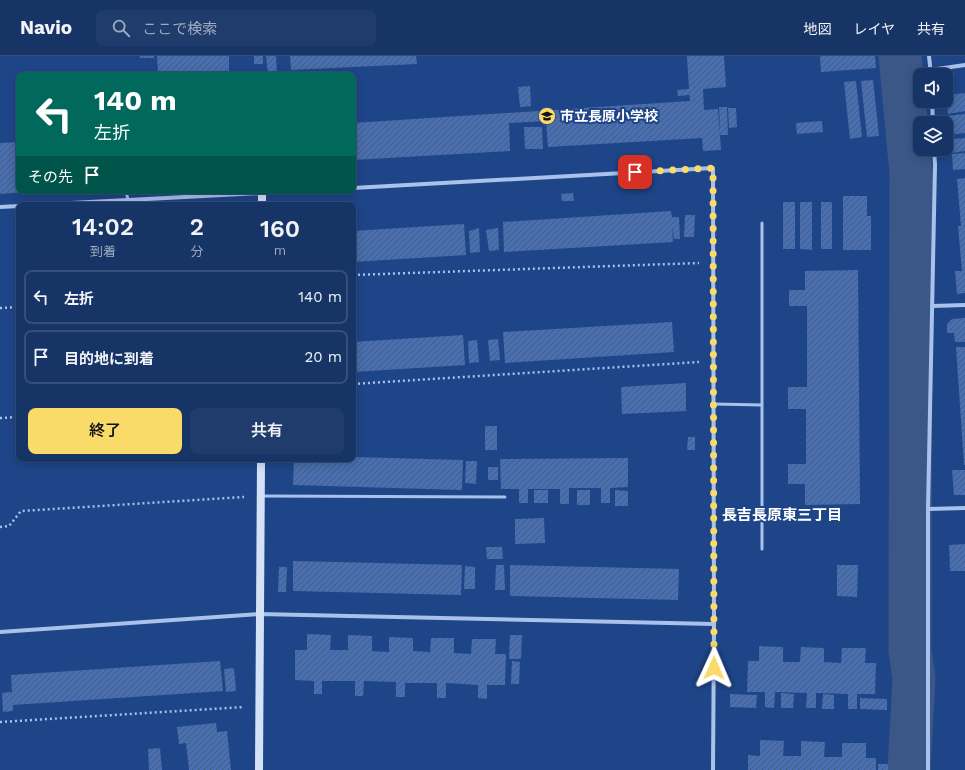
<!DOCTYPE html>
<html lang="ja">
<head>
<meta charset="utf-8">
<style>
  :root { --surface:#163466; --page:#1f3c6c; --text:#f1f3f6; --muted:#9eaabf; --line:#354f7a; --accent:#fada68 }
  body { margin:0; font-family:"Work Sans","Noto Sans JP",sans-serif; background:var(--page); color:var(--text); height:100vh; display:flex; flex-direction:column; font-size:15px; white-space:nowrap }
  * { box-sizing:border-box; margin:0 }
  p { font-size:13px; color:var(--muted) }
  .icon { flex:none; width:22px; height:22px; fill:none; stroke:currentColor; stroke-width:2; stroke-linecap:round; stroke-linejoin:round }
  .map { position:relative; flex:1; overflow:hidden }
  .drawer { position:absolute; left:16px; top:146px; width:340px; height:260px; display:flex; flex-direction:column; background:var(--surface); border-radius:8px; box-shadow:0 2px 10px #0003,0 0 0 1px var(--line) }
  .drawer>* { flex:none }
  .top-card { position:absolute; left:16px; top:16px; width:340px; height:122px; border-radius:8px; box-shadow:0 2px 10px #0003,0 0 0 1px var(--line); background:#00695c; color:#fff; overflow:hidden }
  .fabs { position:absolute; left:913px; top:12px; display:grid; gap:8px }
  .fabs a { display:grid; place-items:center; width:40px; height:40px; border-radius:8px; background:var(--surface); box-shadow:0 2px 10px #0003,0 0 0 1px var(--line); font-size:20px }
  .pin { position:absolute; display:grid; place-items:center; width:34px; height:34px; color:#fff; margin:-17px; border-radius:8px; box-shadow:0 2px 6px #0006 }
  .me { position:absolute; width:44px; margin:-22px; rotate:1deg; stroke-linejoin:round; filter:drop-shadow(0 0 3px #0008) }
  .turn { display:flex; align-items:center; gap:14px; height:84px; padding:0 12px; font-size:18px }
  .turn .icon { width:52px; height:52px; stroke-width:2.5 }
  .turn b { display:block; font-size:28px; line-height:34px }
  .then { display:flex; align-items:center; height:38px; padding:0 12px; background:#0003; gap:8px; font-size:15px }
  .eta { display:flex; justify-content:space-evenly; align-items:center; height:68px; text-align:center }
  .eta b { font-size:24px; font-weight:600; line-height:28px }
  .cta { display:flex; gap:8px; margin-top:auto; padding:8px 12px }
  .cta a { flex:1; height:46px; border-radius:8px; background:var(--accent); color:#111; font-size:16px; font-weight:600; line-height:46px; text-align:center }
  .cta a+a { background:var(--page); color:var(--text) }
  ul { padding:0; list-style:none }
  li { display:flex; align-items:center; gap:12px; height:54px; margin:0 8px 6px; padding:0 4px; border:2px solid var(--line); border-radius:8px }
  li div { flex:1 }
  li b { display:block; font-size:15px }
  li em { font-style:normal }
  header { display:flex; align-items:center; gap:24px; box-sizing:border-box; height:56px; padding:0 20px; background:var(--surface); border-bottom:1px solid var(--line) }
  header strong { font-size:19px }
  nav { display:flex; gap:22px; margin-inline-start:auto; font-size:14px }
  .search { width:280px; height:36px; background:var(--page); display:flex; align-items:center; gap:10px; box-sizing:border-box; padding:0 14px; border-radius:8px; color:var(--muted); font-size:15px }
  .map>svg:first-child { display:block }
</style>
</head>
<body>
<header>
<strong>Navio</strong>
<div class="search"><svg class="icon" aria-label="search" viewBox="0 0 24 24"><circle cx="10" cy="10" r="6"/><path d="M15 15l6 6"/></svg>ここで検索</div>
<nav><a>地図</a><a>レイヤ</a><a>共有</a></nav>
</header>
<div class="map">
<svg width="965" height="714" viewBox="0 0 965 714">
  <defs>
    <pattern id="building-hatch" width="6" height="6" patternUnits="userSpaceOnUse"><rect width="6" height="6" fill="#476fb1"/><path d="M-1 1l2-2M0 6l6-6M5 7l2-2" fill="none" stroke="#4a5a74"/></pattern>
  </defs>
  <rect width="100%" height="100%" fill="#1e4588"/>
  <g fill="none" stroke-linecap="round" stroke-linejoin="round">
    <!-- river -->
    <path stroke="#3b5788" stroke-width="43" d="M900,0L911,117L910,594L914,623L909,714"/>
  </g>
  <!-- building -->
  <path fill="url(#building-hatch)" d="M140,0H154V2H140Z
    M157,0H229V19H158Z
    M254,0H263V8H254Z
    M266,0H276L277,19H268Z
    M290,0H416L417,8L291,14Z
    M687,0H724L726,31L703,33L704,54L718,53L721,94L703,95L702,82L548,91L546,65L509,67L510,95L353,104V67L690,45L689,35V39L678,40L677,34L689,33Z
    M820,0H875L876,12L821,16Z
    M873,24L879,80L867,81L861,25Z
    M856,25L862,81L850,83L844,26Z
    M530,30L531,50L520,51L518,31Z
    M965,37V55L948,58L946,39Z
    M719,51H727L728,79H720Z
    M728,52H736L737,71L729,72Z
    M965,58V77L949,79L947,60Z
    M822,65L823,76L797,78L796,67Z
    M524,71H542L543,93H525Z
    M965,82V95L952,97L951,83Z
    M19,86V135H25V136L0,138V87Z
    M965,97V113L953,114L952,98Z
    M965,122V237L957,238L955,215H962L958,170H961L957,123Z
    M573,137L574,145H562L561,138Z
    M843,140H867V160H871V194H843Z
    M783,146H795V193H783Z
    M800,146H812V194L800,193Z
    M821,146H832V193H821Z
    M671,155L672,161H679L680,183H674L672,170L673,186L504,196L503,166Z
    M685,159H695L694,181H684Z
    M464,168L466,199L353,206V175Z
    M479,172L480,196L470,197L469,175Z
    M498,172L499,194L489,195L486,174Z
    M858,214L860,448L805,449V428H788V408H806V353H788V331H807V250H789V234H805V215Z
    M965,262V286H955L954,277H947V268L952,263Z
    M672,266L674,296L505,307L503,276Z
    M463,279L465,309L353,316V286Z
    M498,283L500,304L490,305L488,284Z
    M477,284L479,306L469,307L468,285Z
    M956,291H965V409H964Z
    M686,327V355L622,358L621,331Z
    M485,370H497V394H485Z
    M688,381H695V394H687Z
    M353,401L463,404L462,434L293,429L294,403H353Z
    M628,402V431L610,432V447H601V432H569V448H560V433H528V447H519V433H501L500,403Z
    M466,405H477L476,428L465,427Z
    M488,411H498V424H488Z
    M952,414H965V439H954Z
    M534,434H548V447H534Z
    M577,434H590V449H577Z
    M615,434L628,435V450H615Z
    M544,462L545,487L515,488V463Z
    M965,488V515H950L949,489Z
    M486,491H502L503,503H487Z
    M293,505L462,509L461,539L293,535Z
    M496,509H504L505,534H495Z
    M510,509L679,513L678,544L510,540Z
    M837,509H858L857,541L837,540Z
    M465,510L475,511V533H464Z
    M279,511H287L286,536H278Z
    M307,578L331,579L330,594H348V579L372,580V595L389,596V581L413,582V595L430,596L431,582H454V597L471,598L472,583H496L495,598H506L505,629H487V643L478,642V629L446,627V642H437V627H405V641H396V626L364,625L363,640H355V625H322V638H314V625L295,624V594H307Z
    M510,579H522L521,603H509Z
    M759,590L783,591V606H800L801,591L824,592V606L841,607L842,592H866L865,607H876L875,638H857V653H848V638L816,637V652H806L807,637L775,636L774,652L765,651V636H747L748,605H759Z
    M220,605L223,635L13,649V655L3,656L2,637L12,636L11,619Z
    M512,605L520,606L519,628H511Z
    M234,612L236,635L226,636L224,613Z
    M781,637L794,638L793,652H781Z
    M730,638L757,639L756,652L730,651Z
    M823,638L834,639V653H822Z
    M860,642L887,643V654L860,653Z
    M216,667L217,676L227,675L231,714H189L186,687L179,688L177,671Z
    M760,684L784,685L783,700H801V685L825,686L824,701H842V687H866V702H876V714H748V699L760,700Z
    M160,692L162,714H149L148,693Z
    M878,708H888V714H878Z"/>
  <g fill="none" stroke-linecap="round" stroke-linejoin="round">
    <!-- path -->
    <path stroke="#a9c2eb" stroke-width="2.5" stroke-dasharray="2 3" stroke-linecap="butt" d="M353,219L699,207
      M0,252L19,251
      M353,328L699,306
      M0,362L19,361
      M0,471L9,470L21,455L244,441
      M0,666L244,651"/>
    <!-- lane -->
    <path stroke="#a9c2eb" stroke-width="3" d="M126,135L128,144
      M762,167V493
      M714,348L762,349
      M261,440L505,441"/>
    <!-- street -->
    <path stroke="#a9c2eb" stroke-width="4" d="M929,0L931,19
      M930,14L965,9
      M932,45L933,67
      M353,132L713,112L714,568L713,714
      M33,149L301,135
      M0,151L19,150
      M932,250L965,249
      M928,453L965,452
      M0,576L259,558L714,568
      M928,714V453L935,109L934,93"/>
    <!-- secondary -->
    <path stroke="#d4e2f8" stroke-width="8" d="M262,149V138
      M259,714L261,403"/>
  </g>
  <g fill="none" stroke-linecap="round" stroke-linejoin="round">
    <!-- route -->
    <path stroke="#fada68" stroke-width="7" stroke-dasharray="0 12.6" d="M635,116L713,112L714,612"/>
  </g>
  <!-- icons -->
  <defs>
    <symbol id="school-disc" viewBox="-11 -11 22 22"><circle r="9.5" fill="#fada68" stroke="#1e4588"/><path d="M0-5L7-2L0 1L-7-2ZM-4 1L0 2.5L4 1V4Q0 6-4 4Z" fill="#111"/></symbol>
  </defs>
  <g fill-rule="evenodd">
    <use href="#school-disc" x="537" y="50" width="20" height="20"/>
  </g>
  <g text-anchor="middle" stroke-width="4" stroke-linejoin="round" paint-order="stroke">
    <!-- poi labels -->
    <g font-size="14" font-weight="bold" fill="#fff" stroke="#1e4588" text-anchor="start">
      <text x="560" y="65">市立長原小学校</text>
    </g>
    <!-- neighbourhood labels -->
    <g font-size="15" font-weight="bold" fill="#fff" stroke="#1e4588">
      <text x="782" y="464">長吉長原東三丁目</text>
    </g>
  </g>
</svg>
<div class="fabs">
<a><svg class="icon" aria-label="sound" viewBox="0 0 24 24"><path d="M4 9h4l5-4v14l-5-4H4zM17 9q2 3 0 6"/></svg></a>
<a><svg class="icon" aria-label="layers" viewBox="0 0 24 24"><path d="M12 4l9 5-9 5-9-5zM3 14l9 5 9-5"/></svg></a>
</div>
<div class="pin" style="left:635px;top:116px;background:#d93025"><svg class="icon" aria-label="arrive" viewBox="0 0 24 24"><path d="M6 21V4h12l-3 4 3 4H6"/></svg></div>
<svg class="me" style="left:714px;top:612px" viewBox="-20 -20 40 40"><path d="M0-17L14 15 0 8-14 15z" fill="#fada68" stroke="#fff" stroke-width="4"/></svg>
<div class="top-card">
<div class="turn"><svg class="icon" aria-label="left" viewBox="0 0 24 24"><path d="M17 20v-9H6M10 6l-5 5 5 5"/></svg><div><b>140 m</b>左折</div></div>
<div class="then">その先<svg class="icon" aria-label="arrive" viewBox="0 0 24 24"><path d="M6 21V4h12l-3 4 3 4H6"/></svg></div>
</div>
<section class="drawer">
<div class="eta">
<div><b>14:02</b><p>到着</p></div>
<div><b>2</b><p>分</p></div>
<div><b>160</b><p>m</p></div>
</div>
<ul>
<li><svg class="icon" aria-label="left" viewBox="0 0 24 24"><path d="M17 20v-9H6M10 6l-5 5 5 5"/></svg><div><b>左折</b></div><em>140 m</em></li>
<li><svg class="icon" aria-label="arrive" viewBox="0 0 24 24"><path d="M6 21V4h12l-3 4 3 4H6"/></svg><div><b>目的地に到着</b></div><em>20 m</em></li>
</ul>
<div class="cta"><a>終了</a><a>共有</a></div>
</section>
</div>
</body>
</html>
